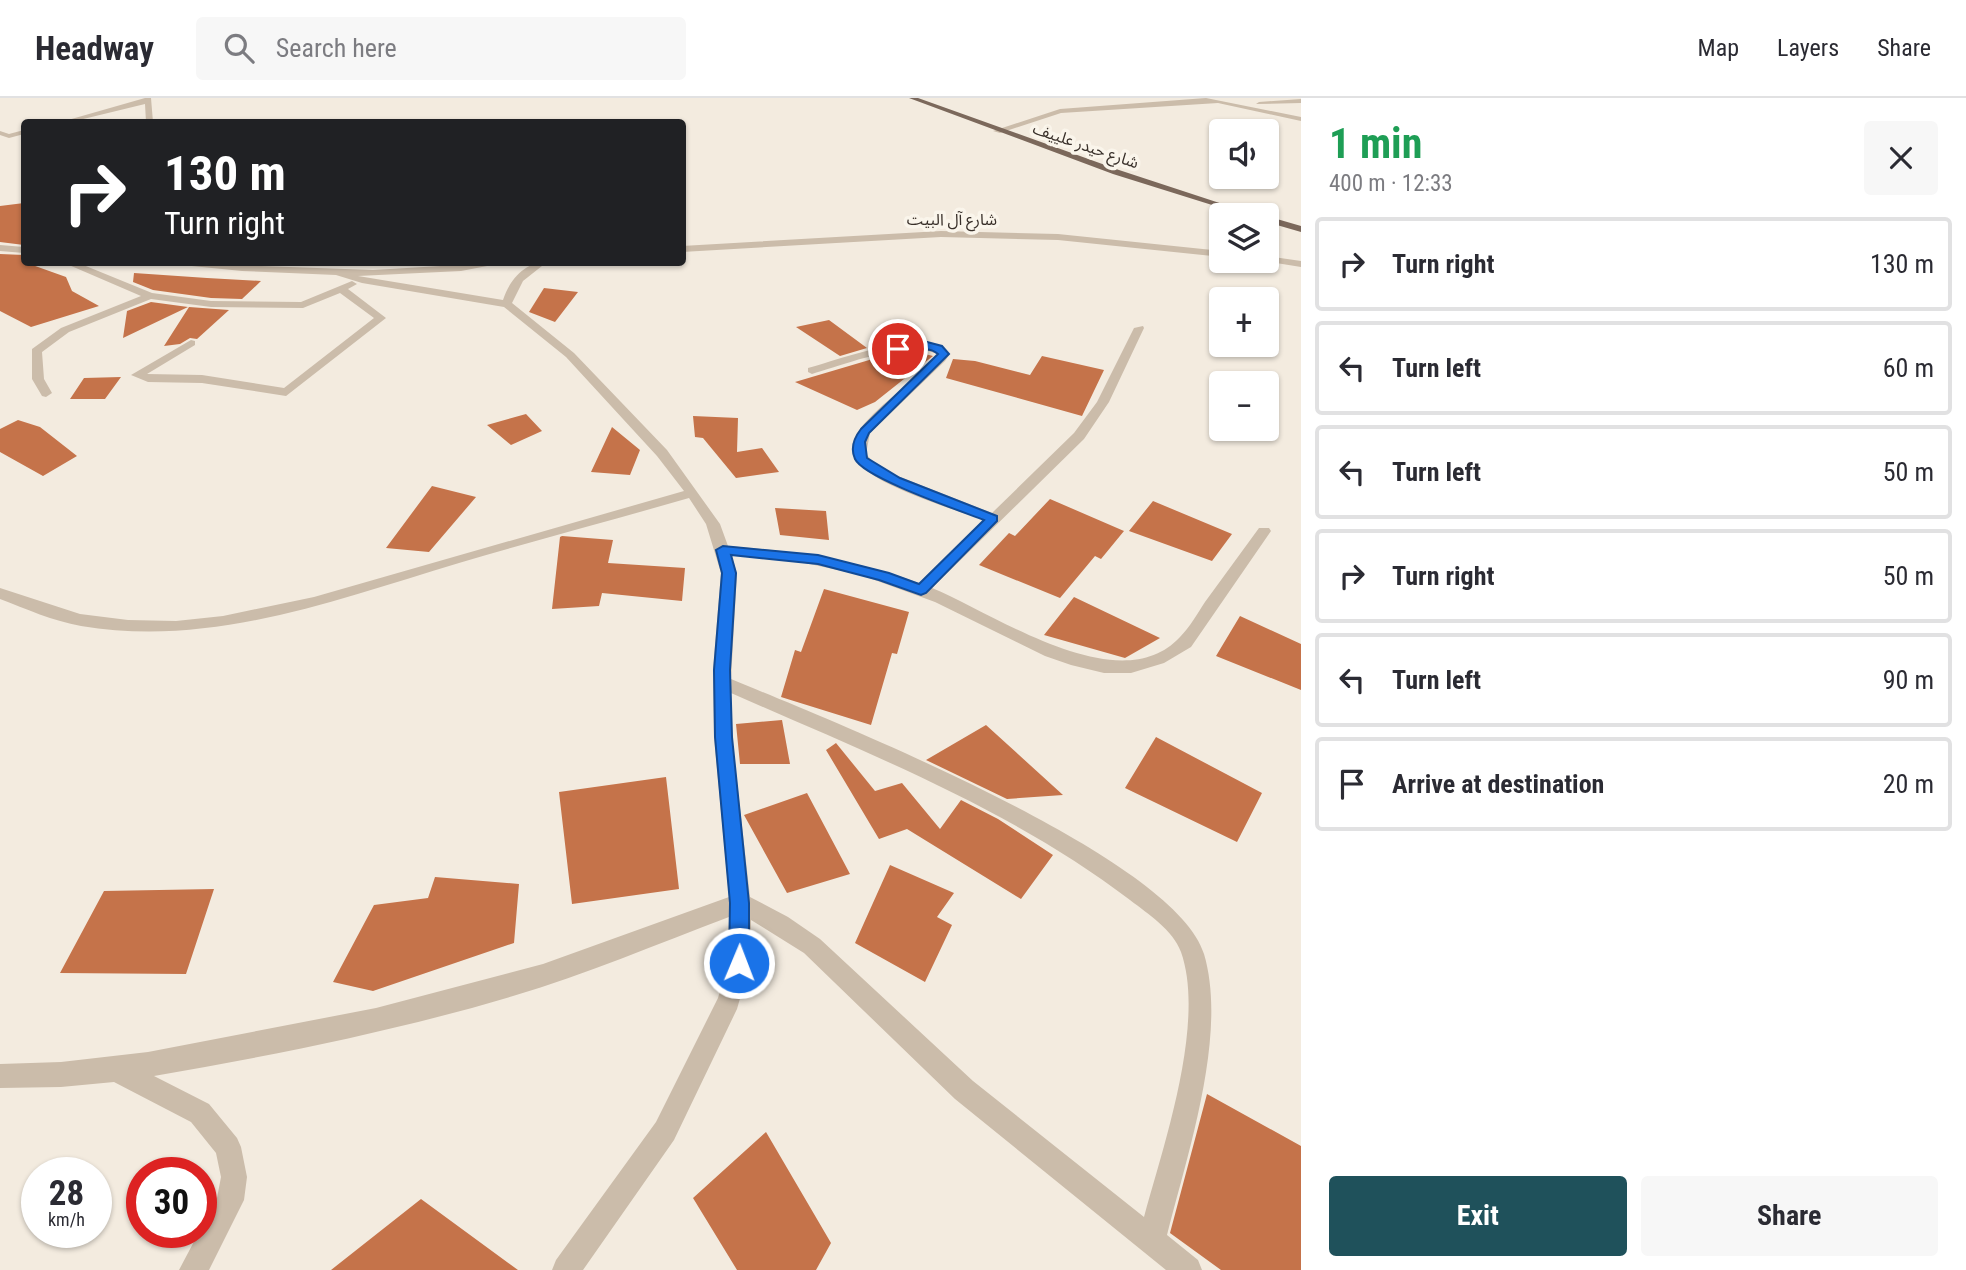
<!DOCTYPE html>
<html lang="en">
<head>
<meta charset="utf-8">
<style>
  :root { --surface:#fff; --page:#f7f7f7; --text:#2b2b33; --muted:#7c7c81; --line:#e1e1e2; --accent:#1f515b }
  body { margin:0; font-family:"Roboto Condensed","Noto Sans Arabic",sans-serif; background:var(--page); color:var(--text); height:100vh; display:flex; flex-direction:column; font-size:26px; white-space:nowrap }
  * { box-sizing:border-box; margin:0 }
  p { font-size:23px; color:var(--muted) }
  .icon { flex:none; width:38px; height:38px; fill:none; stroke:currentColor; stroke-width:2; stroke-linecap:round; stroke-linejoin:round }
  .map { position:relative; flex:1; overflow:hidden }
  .sheet { display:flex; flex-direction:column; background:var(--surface); width:665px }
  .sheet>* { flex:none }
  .hud { position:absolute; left:21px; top:21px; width:665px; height:147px; border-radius:7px; box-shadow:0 2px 5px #0004; background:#202124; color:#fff; overflow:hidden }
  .buttons { position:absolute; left:1209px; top:21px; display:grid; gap:14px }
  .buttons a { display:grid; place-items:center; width:70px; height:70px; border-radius:7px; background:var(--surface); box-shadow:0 2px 5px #0004; font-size:35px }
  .speed { position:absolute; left:21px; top:1059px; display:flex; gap:14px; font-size:35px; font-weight:700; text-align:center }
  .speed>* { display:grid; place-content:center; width:91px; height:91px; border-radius:50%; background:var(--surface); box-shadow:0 2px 5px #0004; line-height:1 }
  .speed small { font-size:18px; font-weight:400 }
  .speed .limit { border:10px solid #d22; background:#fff; color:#111 }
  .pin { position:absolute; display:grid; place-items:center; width:60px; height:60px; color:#fff; margin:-30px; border:4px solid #fff; border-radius:50%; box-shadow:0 2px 7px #0007 }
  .me { position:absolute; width:77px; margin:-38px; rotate:1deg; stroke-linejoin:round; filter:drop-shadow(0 0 5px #0008) }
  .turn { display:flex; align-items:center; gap:24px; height:147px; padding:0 28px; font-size:32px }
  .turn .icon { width:91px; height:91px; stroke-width:2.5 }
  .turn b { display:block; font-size:49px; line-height:60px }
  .round { display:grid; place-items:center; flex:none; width:74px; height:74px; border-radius:7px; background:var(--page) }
  .headline { display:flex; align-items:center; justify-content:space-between; height:119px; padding:0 28px }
  h1 { font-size:42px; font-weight:700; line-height:52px; color:#1e9e55 }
  .cta { display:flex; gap:14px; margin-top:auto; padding:14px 28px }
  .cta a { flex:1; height:80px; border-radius:7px; background:var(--accent); color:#fff; font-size:28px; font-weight:700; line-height:80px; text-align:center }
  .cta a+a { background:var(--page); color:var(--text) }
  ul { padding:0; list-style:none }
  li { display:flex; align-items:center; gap:21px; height:94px; margin:0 14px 10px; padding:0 14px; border:4px solid var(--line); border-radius:7px }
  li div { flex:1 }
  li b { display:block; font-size:26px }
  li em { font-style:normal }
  header { display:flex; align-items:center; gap:42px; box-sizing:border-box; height:98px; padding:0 35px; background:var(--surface); border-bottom:2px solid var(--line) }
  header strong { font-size:33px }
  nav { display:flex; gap:38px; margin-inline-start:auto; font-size:24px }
  .search { width:490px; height:63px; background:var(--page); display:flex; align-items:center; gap:18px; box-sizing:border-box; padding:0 24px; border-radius:7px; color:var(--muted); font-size:26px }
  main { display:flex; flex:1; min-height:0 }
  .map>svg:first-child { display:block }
</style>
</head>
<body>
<header>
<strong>Headway</strong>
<div class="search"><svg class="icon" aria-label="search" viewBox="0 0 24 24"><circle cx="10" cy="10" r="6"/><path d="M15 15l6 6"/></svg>Search here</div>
<nav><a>Map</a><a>Layers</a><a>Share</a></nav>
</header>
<main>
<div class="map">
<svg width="1301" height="1172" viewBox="0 0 1301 1172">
  <rect width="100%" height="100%" fill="#f3ebdf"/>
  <!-- building -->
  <path fill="#c5734a" d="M24,105V147L0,144V108Z
    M0,156L24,157V164L66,179L72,193L99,208L31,229L0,213Z
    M134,175L207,180L261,183L242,201L211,200L153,192L133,184Z
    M544,190L578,194L555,224L529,214Z
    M151,204L188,209L123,240L127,213Z
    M189,209L229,212L197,241L190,240L180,246L164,248Z
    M829,222L867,250L840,258L796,229Z
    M921,255L933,258L875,304L857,312L795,284L876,260Z
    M1042,258L1104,272L1082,318L946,280L953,261L975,263L1030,277Z
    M121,279L105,301H70L84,280Z
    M526,316L542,333L511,347L487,327Z
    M693,318L738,320L737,354L762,350L779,374L736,380L703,340L695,339Z
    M18,322L40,329L77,358L43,378L0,354V331Z
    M612,329L640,352L630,377L591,374Z
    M432,388L476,399L429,454L386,450Z
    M1050,401L1124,433L1101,461L1095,458L1060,500L979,467L1009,435L1015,438Z
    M1153,403L1232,436L1212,463L1129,433Z
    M775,410L826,413L829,442L780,437Z
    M562,438L613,442L608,465L685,470L682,503L602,495L599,508L552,511L560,439Z
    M824,491L909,514L897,556L892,555L871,627L781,599L795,552L801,554Z
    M1074,499L1160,540L1125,560L1044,537Z
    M1240,518L1301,546V592L1216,558Z
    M782,622L790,666H740L736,626Z
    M986,627L1063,697L1007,701L926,662Z
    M1156,639L1262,695L1237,744L1125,690Z
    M836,645L875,693L902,685L940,731L961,702L998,721L1053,757L1021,801L907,731L879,741L826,652Z
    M666,679L679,791L572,806L559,694Z
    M807,695L850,776L787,795L744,717Z
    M890,767L954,795L937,819L952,827L925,884L855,845Z
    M435,779L519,786L514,845L373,893L333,884L374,807L428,800Z
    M214,791L186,876L60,875L104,793Z
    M1207,996L1301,1048V1172H1221L1170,1135Z
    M766,1034L831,1145L816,1172H737L693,1100Z
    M421,1101L518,1172H331Z"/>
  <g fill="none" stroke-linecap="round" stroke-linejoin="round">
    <!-- minor -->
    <path fill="#cbbcaa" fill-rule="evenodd" d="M145,0H151L153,24H146L145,6L71,24H61Z
      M1206,0L1301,19V23L1218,5L1061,15L1000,35L993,33L1060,11Z
      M1301,1V5L1256,6L1259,4Z
      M24,32V36L9,40L0,37V33L9,36Z
      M941,133L1058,136L1222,153V159L1058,142L941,139L682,154V148Z
      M0,147L24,149V155L0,153Z
      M1267,158L1301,163V169L1264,163H1267Z
      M62,164H76L152,195L211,203L301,204L352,183L357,186L348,191L386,220L286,298L202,285L148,284L131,277L191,242L195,243V247L147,276L202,277L284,290L374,220L340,195L303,210L211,209L151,201L69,234L42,254L44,281L52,295L46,299L42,298L32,281V251L61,230L141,198Z
      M152,164L373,172L508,164L461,173L358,178L503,202C510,181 525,164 547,164L523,183L512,205L574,255L667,352L720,426L728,448C793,453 857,462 919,485L984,422C957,412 861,385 853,356C850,348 855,337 860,331C882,303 915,284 938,257C911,240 841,268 812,276L808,274V270C841,261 922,229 950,256L945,263L870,335L866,356L876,367L890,375L992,415L1074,335L1097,304L1134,230L1143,228L1144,230L1109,304L1084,341L932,490C995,516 1120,604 1180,539C1190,529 1197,516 1205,504C1223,479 1241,455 1259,430H1269L1271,433L1191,549L1164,565L1131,575H1104L1071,567L1045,558L935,504L861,477L805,465L731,457L737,475L731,581C829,622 1175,758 1204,856C1228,937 1187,1057 1167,1137L1198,1162L1202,1172H1166L955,1001L804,855L751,822L750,865L737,911L674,1042L583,1172H552L556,1162L656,1024L718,900L728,865L729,819C657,846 587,876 513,898C396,933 275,957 154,978L209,1006L237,1040L241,1049L247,1079L244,1102L209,1172H179L217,1100L221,1079L216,1055L191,1024L114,984L61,989L0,990V966L61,964L148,954L376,910L543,866L729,799L714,639L713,572L721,475L706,426L689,400C613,422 536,442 459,465C335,502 212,550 81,528C53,523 26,511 0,501V490L80,516L128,522L176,523L223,518L314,499L684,393L657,358L566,259L504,209L362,185L336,177L242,173ZM731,595C867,655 1011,711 1130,802C1148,816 1173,832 1181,854C1206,925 1163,1049 1144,1119L973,983L820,841L788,819L750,799L732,639Z"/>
    <!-- major -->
    <path fill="#7b685b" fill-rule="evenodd" d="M909,0H918L1119,72L1256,117H1244L1113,76Z
      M1267,118L1301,128V134L1267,124Z"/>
  </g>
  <!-- route -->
  <path fill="#1a73e8" stroke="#114b97" stroke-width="2" d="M927,244L942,248L949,256L869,335L865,344L867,360L900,380L997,418V423L926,495L921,497L879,482L818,466L731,457L736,475L730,572L732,639L749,805V865L746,872L739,874L732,872L729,865L730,805L715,639L714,572L722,475L716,452L723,448L818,457L889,475L919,486L984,422C961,413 864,380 855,361C850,350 854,340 861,331L938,256C924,244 907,259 893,251L894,249Z"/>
  <g text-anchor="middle" stroke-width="7" stroke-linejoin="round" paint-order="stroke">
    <!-- far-street labels -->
    <g font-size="16" fill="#39302a" stroke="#faf5eb">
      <text transform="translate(1086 47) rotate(19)" y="6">شارع حيدر علييف</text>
      <text x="952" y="127">شارع آل البيت</text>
    </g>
  </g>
</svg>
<div class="buttons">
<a><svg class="icon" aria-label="sound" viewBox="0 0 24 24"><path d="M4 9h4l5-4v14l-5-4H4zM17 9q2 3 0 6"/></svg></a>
<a><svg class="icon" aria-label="layers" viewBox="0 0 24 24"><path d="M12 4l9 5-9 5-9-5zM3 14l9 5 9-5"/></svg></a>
<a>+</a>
<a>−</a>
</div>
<div class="speed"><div>28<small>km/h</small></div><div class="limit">30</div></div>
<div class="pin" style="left:898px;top:251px;background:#d93025"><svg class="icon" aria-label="arrive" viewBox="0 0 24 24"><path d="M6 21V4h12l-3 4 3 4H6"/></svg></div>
<svg class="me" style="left:739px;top:865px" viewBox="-20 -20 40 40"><circle r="17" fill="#1a73e8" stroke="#fff" stroke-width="3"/><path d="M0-11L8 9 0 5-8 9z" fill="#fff"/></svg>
<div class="hud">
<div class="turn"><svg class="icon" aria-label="right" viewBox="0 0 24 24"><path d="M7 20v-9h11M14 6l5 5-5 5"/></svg><div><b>130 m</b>Turn right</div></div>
</div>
</div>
<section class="sheet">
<div class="headline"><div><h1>1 min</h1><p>400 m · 12:33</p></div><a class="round"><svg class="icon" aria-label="close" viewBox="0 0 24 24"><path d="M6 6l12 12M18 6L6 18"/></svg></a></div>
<ul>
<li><svg class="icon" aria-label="right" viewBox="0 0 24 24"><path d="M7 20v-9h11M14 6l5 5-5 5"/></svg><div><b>Turn right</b></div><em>130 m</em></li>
<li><svg class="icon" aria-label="left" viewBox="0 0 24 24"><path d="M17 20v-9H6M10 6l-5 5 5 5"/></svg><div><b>Turn left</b></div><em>60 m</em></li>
<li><svg class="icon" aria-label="left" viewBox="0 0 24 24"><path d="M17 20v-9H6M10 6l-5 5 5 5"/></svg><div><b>Turn left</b></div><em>50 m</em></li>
<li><svg class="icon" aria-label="right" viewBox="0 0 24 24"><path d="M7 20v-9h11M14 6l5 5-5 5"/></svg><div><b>Turn right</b></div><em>50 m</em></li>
<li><svg class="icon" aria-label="left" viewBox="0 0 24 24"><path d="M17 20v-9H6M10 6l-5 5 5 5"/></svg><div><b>Turn left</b></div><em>90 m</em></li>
<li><svg class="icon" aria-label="arrive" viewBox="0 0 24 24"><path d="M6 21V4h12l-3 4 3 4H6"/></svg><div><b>Arrive at destination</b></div><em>20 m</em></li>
</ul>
<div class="cta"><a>Exit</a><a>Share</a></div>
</section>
</main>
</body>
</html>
